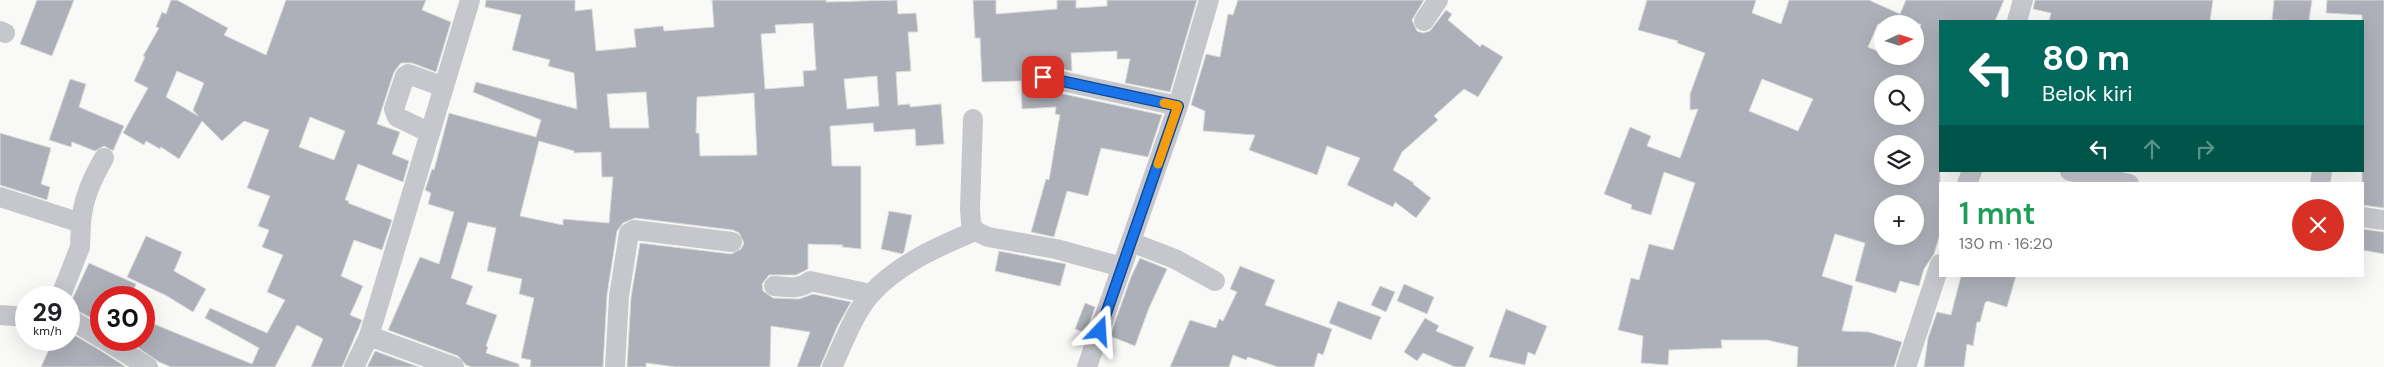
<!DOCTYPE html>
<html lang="id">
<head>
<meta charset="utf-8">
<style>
  :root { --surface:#fff; --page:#f2f2f2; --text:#202124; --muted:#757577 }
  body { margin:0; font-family:"DM Sans",sans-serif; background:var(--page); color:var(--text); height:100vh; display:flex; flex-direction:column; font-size:19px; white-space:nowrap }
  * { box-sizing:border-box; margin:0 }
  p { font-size:16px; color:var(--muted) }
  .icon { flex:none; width:28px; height:28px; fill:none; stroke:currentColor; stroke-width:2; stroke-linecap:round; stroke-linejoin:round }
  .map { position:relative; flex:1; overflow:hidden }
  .drawer { position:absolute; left:1939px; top:182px; width:425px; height:95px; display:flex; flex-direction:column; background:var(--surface); border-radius:0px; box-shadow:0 5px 20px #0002 }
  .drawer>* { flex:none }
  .hud { position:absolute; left:1939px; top:20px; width:425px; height:152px; border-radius:0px; box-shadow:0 5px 20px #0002; background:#00695c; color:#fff; overflow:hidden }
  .needle { width:32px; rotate:86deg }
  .fabs { position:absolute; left:1874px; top:15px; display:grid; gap:10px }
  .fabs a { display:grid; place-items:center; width:50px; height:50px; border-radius:50%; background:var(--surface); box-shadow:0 5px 20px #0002; font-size:25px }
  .speed { position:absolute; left:15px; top:286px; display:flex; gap:10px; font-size:25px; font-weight:700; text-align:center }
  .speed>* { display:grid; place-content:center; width:65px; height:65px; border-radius:50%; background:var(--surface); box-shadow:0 5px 20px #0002; line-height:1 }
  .speed small { font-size:12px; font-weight:400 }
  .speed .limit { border:8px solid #d22; background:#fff; color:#111 }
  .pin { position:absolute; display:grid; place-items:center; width:42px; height:42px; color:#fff; margin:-21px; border-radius:10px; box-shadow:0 2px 8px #0006 }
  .me { position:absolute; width:55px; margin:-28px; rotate:20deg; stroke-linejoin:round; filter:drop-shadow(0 0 4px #0008) }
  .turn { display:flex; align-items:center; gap:18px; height:105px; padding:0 20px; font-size:22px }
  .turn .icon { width:65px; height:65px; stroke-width:2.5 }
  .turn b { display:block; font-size:35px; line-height:42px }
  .lanes { display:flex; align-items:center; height:48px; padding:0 20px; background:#0003; justify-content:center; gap:25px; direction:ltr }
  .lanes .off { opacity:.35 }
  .round { display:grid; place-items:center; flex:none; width:52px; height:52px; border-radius:26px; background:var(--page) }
  .head { display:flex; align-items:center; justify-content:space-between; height:85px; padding:0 20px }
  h1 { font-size:30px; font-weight:600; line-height:38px; color:#1e9e55 }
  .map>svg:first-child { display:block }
</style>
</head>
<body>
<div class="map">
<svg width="2384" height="367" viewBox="0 0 2384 367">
  <rect width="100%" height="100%" fill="#f9f9f7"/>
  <!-- building -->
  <path fill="#aeb0b9" stroke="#dbdbd9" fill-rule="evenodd" d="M37,0H74L52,56L20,44Z
    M171,0H177L228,28L224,35L266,55L286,0H426L422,10L451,22L436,72L412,63H401L394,72L377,124L400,132L392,154L409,161L403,182L358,164L345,200L349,201L348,203L392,220L382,250L354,240L341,276L363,286L350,315L362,320L342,367H311L323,339L297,325L275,367H171L159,362L127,340H144V320L252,364L259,348L205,318L210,308L267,333L285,300L267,292L283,255L262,247L269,230L258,226L270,196L247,188L269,130L244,121L222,141L202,121L179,159L161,147L160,149L146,141L144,145L123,133L148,88L134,81L145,57L143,56L159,28L156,27L162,12L166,14ZM177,71L204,83L193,110L198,116L166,97ZM310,117L345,131L334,160L299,147Z
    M486,0H575V11L592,9L596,51L636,47L634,29L663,26L664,31L714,27L712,0H826V2L897,0L898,14L916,13L918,32H908L911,71L896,72L898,105L910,104V107L941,104L944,144L916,146L915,129L874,132L873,123L830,126L832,166H861V249L842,247L843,245L808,244V269L796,275H769L762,284L763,291L773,298L799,299L813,294L851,302L838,325L820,367H797L810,332L771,326L770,367H676L646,363V367H627L631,297L640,243L731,254L741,249L744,243L739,233L733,230L635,218L623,223L617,231L607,295L603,367H530L531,360L521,358L534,298L519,294L522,279L487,271L496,228L468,222L451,278L473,286L466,304L497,315L486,346L488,347L486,353L519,364V367H472L466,365L458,356L388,330L420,257L439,264L454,212L428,204L431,193L425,190L432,169L434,170L449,113L536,137L541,120L473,92L476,82L577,109L574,73L548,66L550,60L512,50L521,15L485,7ZM813,23L816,70L803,71L804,86L765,89L761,34L776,33L775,25ZM877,76L879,106L847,109L844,79ZM646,92L649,128H610L607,94ZM754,93L757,155L700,156L699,133H696L697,97ZM539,141L574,151V153L601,152L602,177H613L609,223L563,219V225L520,216Z
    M973,0H996V14L1057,9V0H1076V8L1107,6V0H1197L1170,92L1125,83L1130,59H1117V51L1071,53L1072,71L1045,65L1034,69L1032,81L1040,89L1162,115L1148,157L1101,148L1088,196L1067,191L1054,237L1031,232L1046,179L1049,180L1060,115L1055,114L1056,107L1022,109L1021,81L982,82L980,38H975Z
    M1238,0H1424L1412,20L1417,31L1423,33L1430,31L1446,10L1452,14L1448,20L1480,47L1482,44L1503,57L1478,97L1464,89L1434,116L1438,120L1402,152L1393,170L1414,183L1413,184L1431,198L1416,218L1395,202L1393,207L1347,185L1360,158L1327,146L1317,175L1249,150L1255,135L1203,131L1205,111L1191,105L1206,54L1220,57L1228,14L1233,15Z
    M1647,0H1756L1752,13L1781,24L1789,0H1869L1900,14L1906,0H2004L1995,21H1940V234L1934,254L1924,269L1919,286L1900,281L1896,293L1855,281L1865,243L1835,234L1822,276L1853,286L1842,331L1869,332L1902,342L1894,367H1797L1798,347L1767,340H1721L1722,348L1669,350L1668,365L1641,363L1643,336L1618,330L1631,278L1639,280L1649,244L1673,250L1695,183L1664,172L1651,215L1631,209L1632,205L1604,194L1630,127L1651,136L1647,146L1680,158L1698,109L1690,110V94L1705,53L1677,43L1678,41L1638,30ZM1878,24H1921L1915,43V56H1882V53L1868,47ZM1762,79L1813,99L1798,131L1749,111ZM1882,84H1915V116H1882ZM1882,144H1915V176H1882ZM1882,204H1915V236H1882Z
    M2035,0H2213L2210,21H2049L2051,13L2033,9Z
    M2274,0H2312L2309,21L2272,20Z
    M2327,0H2384V208L2362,205V15L2326,13Z
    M70,79L86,84L79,107L124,126L113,151L104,146L95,151L72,142L71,147L49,140Z
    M0,133L51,148L41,184L50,187L47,200L0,185Z
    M889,211L912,215L904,252L902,254L881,249Z
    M2362,229L2384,232V254L2362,250Z
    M146,236L182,252L174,271L206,289L193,312L167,296L127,277Z
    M999,251L1066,264L1060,286L995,271Z
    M1140,258L1167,269L1149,308L1135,346L1110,336L1131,277Z
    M89,263L136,284L130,298H101L93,319L69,306Z
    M1240,266L1275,280L1265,305L1332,329L1323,355L1318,353L1314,367H1278L1248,357L1246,360L1233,355L1229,367H1170L1190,320L1216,328L1219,319L1223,321L1237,292L1230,289Z
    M1961,276H2016L2007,307L1987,301L1985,303L1980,322H1977L1973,346L1967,344L1964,367H1924L1928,338L1937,312L1951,315Z
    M1404,284L1434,297L1427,314L1397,301Z
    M1380,286L1395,292L1386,312L1371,305Z
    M1338,301L1381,317L1371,340L1329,323Z
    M1085,303L1095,307L1086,333L1075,329Z
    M1506,309L1547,326L1535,355L1528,352L1525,365L1489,357Z
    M1425,318L1439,326L1436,331L1474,347L1465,367H1455L1423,353L1417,361L1404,352Z
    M69,332L98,349L126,367H41L53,340H69Z
    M375,351L419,367H367Z"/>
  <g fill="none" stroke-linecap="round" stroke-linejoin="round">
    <!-- minor -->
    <path stroke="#c6c7cc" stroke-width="20" d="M1424,21L1438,0
      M2017,21L2023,0
      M0,31L5,33
      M1043,77L1178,106
      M973,119L970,209L971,223L975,231L988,237L1056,249L1122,267
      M430,133L397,117L394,109L405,76L408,74L444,87
      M2070,171L2129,184
      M1967,184L1972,171
      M2320,184L2322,171
      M0,197L81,223L80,247L60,298
      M2362,217L2384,220
      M81,223C83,198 92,179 104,158
      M1131,242L1175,259L1215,281
      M774,286C787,287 800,290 810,281L871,294
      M0,315L26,317
      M69,318L101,338
      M369,336L454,367
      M105,340L148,367
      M354,367L369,336L470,0
      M615,367L619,296L629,233L634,230L732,242
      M832,367C843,344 853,315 870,295C898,264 937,247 975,231
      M1087,367L1178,106L1209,0
      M1906,367L1940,264"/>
  </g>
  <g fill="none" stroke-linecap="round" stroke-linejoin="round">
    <defs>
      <path id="route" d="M1043,77L1178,106L1100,331"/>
    </defs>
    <!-- route casing -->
    <use href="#route" stroke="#114b97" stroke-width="12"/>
    <!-- route -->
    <use href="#route" stroke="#1a73e8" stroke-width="9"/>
    <!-- slow -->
    <path stroke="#f59e0b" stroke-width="9" d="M1158,164L1178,106L1164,103"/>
  </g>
</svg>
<div class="fabs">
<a><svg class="needle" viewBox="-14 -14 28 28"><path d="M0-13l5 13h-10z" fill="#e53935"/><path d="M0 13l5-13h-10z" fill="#757577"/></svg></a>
<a><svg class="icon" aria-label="search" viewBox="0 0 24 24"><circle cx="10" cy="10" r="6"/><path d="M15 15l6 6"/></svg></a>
<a><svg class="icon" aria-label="layers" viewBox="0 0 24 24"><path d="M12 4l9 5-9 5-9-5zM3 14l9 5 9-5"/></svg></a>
<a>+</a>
</div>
<div class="speed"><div>29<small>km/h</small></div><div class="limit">30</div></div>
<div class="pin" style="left:1043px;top:77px;background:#d93025"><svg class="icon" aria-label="arrive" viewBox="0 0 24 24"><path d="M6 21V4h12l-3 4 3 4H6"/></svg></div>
<svg class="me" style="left:1100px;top:331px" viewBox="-20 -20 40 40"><path d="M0-17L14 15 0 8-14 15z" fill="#1a73e8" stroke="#fff" stroke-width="4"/></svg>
<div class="hud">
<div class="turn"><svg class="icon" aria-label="left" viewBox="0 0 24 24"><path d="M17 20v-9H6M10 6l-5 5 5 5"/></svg><div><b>80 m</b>Belok kiri</div></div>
<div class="lanes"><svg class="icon" aria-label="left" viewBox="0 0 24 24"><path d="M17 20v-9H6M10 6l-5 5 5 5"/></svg><svg class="icon off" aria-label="ahead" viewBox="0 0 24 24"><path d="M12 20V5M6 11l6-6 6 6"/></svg><svg class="icon off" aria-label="right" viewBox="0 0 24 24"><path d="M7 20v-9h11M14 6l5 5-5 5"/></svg></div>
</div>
<section class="drawer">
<div class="head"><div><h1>1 mnt</h1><p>130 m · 16:20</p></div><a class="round" style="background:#d93025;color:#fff"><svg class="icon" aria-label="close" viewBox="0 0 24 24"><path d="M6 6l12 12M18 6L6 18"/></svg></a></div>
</section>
</div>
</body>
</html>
